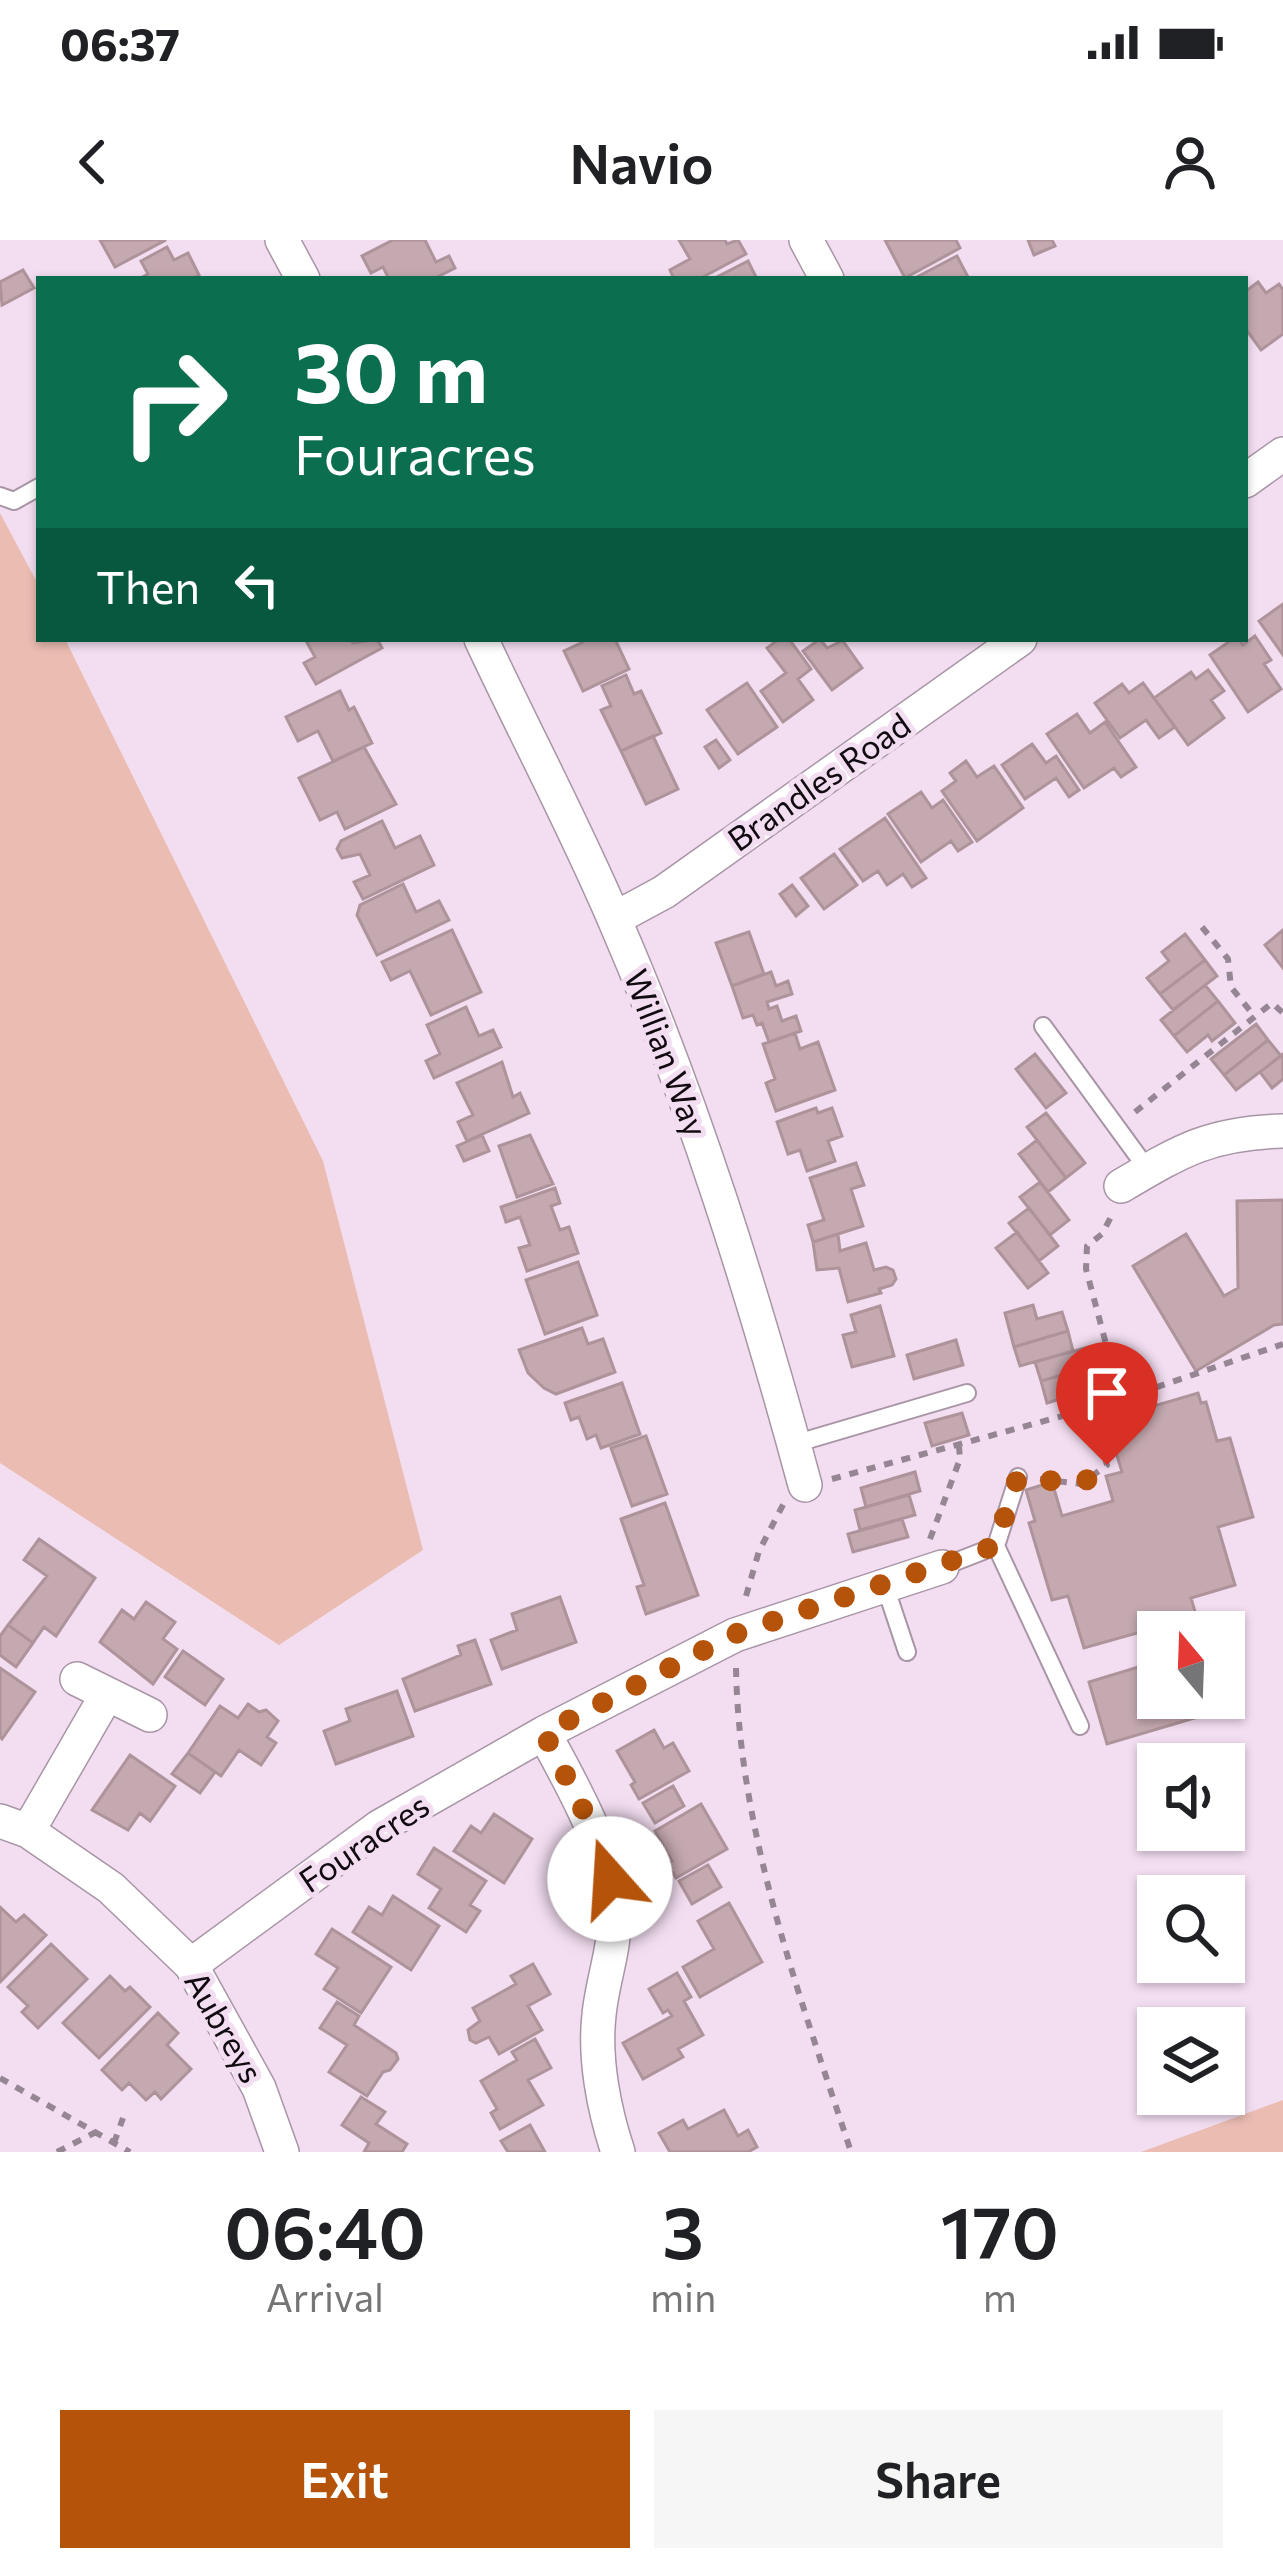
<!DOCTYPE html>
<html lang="en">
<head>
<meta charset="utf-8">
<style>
  :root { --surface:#fff; --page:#f6f6f6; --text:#202124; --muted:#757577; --accent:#b45309 }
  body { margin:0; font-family:Commissioner,sans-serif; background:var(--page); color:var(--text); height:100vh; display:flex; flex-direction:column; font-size:45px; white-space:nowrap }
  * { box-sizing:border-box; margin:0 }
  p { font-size:39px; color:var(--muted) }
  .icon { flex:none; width:66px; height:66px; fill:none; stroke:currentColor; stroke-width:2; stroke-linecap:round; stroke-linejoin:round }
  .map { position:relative; height:1912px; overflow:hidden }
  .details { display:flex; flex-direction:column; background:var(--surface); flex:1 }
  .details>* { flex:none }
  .hud { position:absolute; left:36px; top:36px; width:1212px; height:366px; border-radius:0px; box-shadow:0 3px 9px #0004; background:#0b6e4f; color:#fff; overflow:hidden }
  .needle { width:78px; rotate:341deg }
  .tools { position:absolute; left:1137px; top:1371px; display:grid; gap:24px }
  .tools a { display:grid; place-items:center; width:108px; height:108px; border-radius:0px; background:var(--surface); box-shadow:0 3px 9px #0004; font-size:60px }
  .pin { position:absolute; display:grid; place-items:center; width:102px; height:102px; color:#fff; margin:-123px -51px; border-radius:50% 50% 50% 0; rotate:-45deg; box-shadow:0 0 12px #0007 }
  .pin .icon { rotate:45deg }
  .me { position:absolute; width:132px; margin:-66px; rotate:341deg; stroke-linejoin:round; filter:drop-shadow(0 0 9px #0008) }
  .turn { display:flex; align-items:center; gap:42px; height:252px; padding:0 60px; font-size:54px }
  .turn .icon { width:156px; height:156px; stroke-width:2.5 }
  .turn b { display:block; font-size:84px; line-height:102px }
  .then { display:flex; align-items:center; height:114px; padding:0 60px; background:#0003; gap:24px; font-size:45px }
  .eta { display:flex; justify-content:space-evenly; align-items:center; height:204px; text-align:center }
  .eta b { font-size:72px; font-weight:600; line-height:84px }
  .button { display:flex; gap:24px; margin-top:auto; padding:24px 60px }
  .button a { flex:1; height:138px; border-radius:0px; background:var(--accent); color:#fff; font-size:48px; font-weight:600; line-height:138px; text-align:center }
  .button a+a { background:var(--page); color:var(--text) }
  .status { display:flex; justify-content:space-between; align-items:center; height:84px; padding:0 60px; background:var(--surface); direction:ltr }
  .status svg { height:33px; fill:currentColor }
  header { display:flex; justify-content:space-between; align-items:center; height:156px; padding:0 60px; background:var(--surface); font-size:54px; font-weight:600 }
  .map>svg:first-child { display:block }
</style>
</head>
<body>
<div class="status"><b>06:37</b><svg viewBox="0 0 49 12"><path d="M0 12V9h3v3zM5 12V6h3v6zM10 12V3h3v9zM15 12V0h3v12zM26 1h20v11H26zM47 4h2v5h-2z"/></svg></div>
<header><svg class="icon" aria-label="back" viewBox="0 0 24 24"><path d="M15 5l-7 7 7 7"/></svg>Navio<svg class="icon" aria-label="person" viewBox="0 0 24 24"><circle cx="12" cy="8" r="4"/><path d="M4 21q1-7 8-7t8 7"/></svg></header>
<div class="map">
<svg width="1283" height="1912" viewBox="0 0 1283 1912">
  <rect width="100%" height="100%" fill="#f3def1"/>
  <!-- green -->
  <path fill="#ebbdb2" d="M0,273L39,346V399H65L323,921L423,1310L279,1405L0,1223Z
    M1283,1860V1912H1141Z"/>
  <!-- building -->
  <path fill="#c5a9b0" stroke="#ae939a" stroke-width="3" d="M100,0H166L115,27Z
    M393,0H425L436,22L449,16L455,28L433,39H389L383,27L371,33L362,16Z
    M679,0H725L727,4L738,0L746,14L699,39H674L670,30L690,19Z
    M885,0H956L960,8L905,38Z
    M1028,0H1052L1055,6L1034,15Z
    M167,7L174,20L188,13L199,35L192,39H139L148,34L141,21Z
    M957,16L969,39H913Z
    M748,21L757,39H713Z
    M23,30L34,48L2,65L0,42Z
    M1258,42L1266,53L1279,44L1283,50V94L1261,110L1245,88V52Z
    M1283,364V415L1259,381Z
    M1255,396L1271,420L1264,424L1281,449L1248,472L1210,415L1233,399H1239L1243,405Z
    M305,399H351L353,403L377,399L382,408L316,444L304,423L315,417Z
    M582,399H615L629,429L583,451L564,411L583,402Z
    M779,399H789L811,429L798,439L813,460L783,482L761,451L786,433L767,408Z
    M820,399L827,408L846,399L843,401L862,428L832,450L803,411Z
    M1208,430L1224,451L1211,460L1224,478L1188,505L1154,458L1191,432L1196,439Z
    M626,435L634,454L641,451L661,493L621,511L601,470L611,466L602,446Z
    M747,443L777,487L738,514L707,470Z
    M1143,443L1175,487L1159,498L1146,480L1120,498L1095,463L1122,444L1129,453Z
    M340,451L349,470L354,467L372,503L333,521L318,491L298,501L286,477Z
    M1077,474L1090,493L1105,482L1136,527L1121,537L1114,528L1084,548L1047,494Z
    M653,496L678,549L646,564L621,511Z
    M716,500L730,520L719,528L705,507Z
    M1032,504L1046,523L1056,516L1079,550L1069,557L1056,538L1025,559L1002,525Z
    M364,507L396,564L345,589L337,572L320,580L299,538Z
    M966,521L977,537L994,526L1023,568L977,601L942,551L956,541L950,533Z
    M921,552L932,568L943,560L972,602L958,611L951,601L921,622L888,574Z
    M885,578L926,638L912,647L903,634L887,645L878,631L863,641L840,609Z
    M382,581L395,608L420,596L434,625L363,659L354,642L370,635L360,614L342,618L337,609L341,601Z
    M834,614L857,645L824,669L801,638Z
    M403,644L416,672L439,661L449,680L377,715L357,675L360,665Z
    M792,645L808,666L796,676L780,654Z
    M452,690L481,752L431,775L410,731L391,740L382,722Z
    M1283,690V728L1265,705Z
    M749,692L764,734L732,746L716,703Z
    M1185,694L1205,720L1160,754L1147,738L1169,721L1162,712Z
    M1205,720L1217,736L1173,770L1160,754Z
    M771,732L776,746L788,741L792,754L767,762L769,769L777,766L782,781L796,776L801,791L769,802L762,783L757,785L753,775L743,778L732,746Z
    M1205,745L1218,761L1174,796L1161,780Z
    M1218,761L1235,783L1212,801L1208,795L1187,812L1174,796Z
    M466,767L479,796L493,790L501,807L434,838L426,821L440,814L427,785Z
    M1256,784L1268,800L1224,835L1211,819Z
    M795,793L800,809L818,802L835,850L776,871L766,843L775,839L763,804Z
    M1268,800L1281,816L1236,850L1224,835Z
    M1035,814L1066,853L1046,868L1016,829Z
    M1283,814V839L1272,848L1260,832Z
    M502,822L513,857L520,853L529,873L467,901L458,882L473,875L457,843Z
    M816,868L818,873L832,868L842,896L828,901L835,921L807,931L800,910L788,914L777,882Z
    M1046,873L1085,923L1066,938L1027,887Z
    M482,895L489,911L464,921L457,906Z
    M530,895L553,944L517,957L499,906Z
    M1037,900L1066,938L1048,952L1019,914Z
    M856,923L864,945L851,949L863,986L813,1002L808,985L824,980L810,938Z
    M1040,942L1069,980L1050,995L1020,957Z
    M555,948L560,963L551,966L560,990L569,987L578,1013L527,1031L519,1008L530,1005L520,977L506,982L501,967Z
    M1283,960V1084L1274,1085L1196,1131L1133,1026L1186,994L1224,1056L1238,1048L1237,961Z
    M1029,968L1058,1006L1039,1021L1009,983Z
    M1017,992L1048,1033L1028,1048L996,1008Z
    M838,994L840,1011L866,1003L874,1030L886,1027L893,1030L896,1039L892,1045L879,1049L881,1053L848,1062L839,1028L817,1030L813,1002Z
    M578,1022L597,1075L545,1094L526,1040Z
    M1033,1065L1037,1079L1062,1072L1068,1091L1014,1107L1005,1073Z
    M880,1066L894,1116L852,1127L843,1095L856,1092L851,1075Z
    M582,1088L588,1104L603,1099L615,1132L556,1154L544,1148L528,1133L519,1110Z
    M1068,1091L1073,1111L1020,1126L1014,1107Z
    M956,1100L963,1125L914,1139L907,1115Z
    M1088,1107L1093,1126L1041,1141L1035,1122Z
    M1093,1126L1099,1147L1047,1163L1041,1141Z
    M622,1143L640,1194L601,1208L596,1195L587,1199L579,1177L571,1180L565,1163Z
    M1198,1153L1201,1163L1206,1162L1217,1201L1230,1198L1253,1277L1218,1287L1235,1345L1191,1358L1201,1392H1158V1412L1151,1389L1084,1408L1068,1356L1052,1360L1029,1283L1035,1281L1026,1250L1052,1242L1062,1276L1113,1261L1106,1236L1122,1232L1106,1180Z
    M962,1173L969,1195L932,1206L925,1183Z
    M646,1196L667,1254L632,1266L611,1208Z
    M915,1232L920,1251L866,1267L861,1248Z
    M909,1255L915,1275L860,1290L855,1270Z
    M665,1263L698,1355L646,1374L637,1347L644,1345L621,1279Z
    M902,1279L908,1297L853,1312L848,1294Z
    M39,1299L95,1338L56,1396L44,1387L33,1403L8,1385L47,1336L24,1320Z
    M560,1357L576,1402L502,1429L491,1400L517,1390L512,1374Z
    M146,1362L175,1382L163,1399L177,1409L153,1444L100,1402L122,1370L134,1379Z
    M8,1385L33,1403L16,1427L0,1415V1396Z
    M475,1400L491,1444L415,1471L403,1439L461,1415L458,1406Z
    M1224,1403L1242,1464L1107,1504L1089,1442L1158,1421V1458H1224Z
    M183,1411L223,1439L205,1465L165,1437Z
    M0,1428L35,1452L2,1499L0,1497Z
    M397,1451L413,1496L336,1524L324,1491L350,1481L346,1469Z
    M248,1464L259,1472L266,1470L278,1481L267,1497L276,1503L261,1525L239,1510L221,1536L188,1513L220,1466L238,1478Z
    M654,1490L664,1508L673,1503L689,1531L639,1559L631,1545L635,1542L617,1511Z
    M188,1513L215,1532L200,1553L172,1534Z
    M130,1515L175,1546L150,1581L140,1573L128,1590L92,1570Z
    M673,1546L684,1566L655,1583L643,1563Z
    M701,1564L727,1609L676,1638L667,1623L672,1621L655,1591Z
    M494,1574L532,1599L504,1643L454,1611L471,1586L481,1593Z
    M434,1608L486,1641L470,1665L480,1671L466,1692L429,1668L441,1649L418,1634Z
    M708,1625L721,1647L692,1664L679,1641Z
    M393,1656L439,1686L411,1730L353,1692L369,1667L382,1675Z
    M729,1663L762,1722L700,1757L683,1727L714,1709L698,1681Z
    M0,1667L16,1682L24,1675L46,1695L0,1742Z
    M332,1689L391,1727L361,1773L324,1749L338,1728L316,1714Z
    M51,1704L87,1739L38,1788L22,1772L28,1766L8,1747Z
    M533,1724L550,1754L528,1766L542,1790L499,1814L489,1797L476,1803L470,1800L468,1790L480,1781L473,1768L516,1744L511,1736Z
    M677,1733L691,1757L684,1761L703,1795L678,1809L683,1817L643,1839L623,1803L672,1776L668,1770L663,1773L649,1749Z
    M110,1736L125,1751L130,1747L150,1767L99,1818L63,1783Z
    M337,1762L359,1776L354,1785L396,1813L398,1819L390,1830L383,1832L367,1856L329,1832L347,1805L320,1788Z
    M158,1773L178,1793L167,1805L191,1829L161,1859L155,1852L146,1860L129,1843L122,1850L102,1830Z
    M535,1799L551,1828L528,1840L543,1865L500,1889L491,1873L497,1869L481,1841L517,1820L512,1812Z
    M361,1857L385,1872L376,1884L407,1904L402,1912H364L369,1903L342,1885Z
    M724,1870L738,1896L748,1890L757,1907L748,1912H670L659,1893L683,1880L688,1889Z
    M530,1885L545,1912H508L501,1901Z"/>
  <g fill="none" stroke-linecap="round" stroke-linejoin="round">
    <defs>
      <path id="lane" d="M0,256L14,261L39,247
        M1043,786L1148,930
        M794,1204L967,1153
        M996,1306L1018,1237
        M942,1327L996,1306L1080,1486
        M885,1346L907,1412"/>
      <path id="street" d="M282,0L303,39
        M806,0L827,39
        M1245,241L1283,214
        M481,399C525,493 574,585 615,681C694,863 753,1053 805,1245
        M614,679L664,652L1020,399
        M1121,946C1182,910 1210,893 1283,891
        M77,1439L150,1475
        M544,1493C575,1551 609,1607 614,1674C616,1706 602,1742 599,1775C594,1819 604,1870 618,1912
        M0,1581L28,1591L111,1648L191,1725L259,1848L282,1912
        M28,1591L106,1456
        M191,1725L379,1587L544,1493L735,1395L942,1327"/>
    </defs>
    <!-- lane casing -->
    <use href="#lane" stroke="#a895a6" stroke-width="20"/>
    <!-- street casing -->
    <use href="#street" stroke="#a895a6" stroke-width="36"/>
    <!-- path -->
    <path stroke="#968694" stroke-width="6" stroke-dasharray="9 9" stroke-linecap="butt" d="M1202,687L1228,719L1231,747L1255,777
      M1135,872L1272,763L1283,773
      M1122,1159L1283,1104
      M832,1239L1121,1160L1086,1029L1087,1006L1102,994L1111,977
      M1040,1239L1081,1244L1107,1225L1091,1170
      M930,1299L960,1219L959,1206
      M746,1356L759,1311L784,1263
      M736,1428C739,1594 800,1756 851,1912
      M0,1838L130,1912
      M114,1903L123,1878
      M57,1912L96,1892"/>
    <!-- lane -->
    <use href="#lane" stroke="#fff" stroke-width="16"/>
    <!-- street -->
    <use href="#street" stroke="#fff" stroke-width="33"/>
  </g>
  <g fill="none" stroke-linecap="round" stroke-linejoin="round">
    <!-- route -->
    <path stroke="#b45309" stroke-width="21" stroke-dasharray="0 37.8" d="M610,1639L600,1603L544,1493L735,1394L995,1306L1018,1237L1081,1244L1107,1225"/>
  </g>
  <g text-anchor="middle" stroke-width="10" stroke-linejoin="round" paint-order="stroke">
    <!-- street labels -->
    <g font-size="33" fill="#110a10" stroke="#f3def1">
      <text transform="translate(819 542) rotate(-35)" y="12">Brandles Road</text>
      <text transform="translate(666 813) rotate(69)" y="12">Willian Way</text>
      <text transform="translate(364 1603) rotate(-34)" y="12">Fouracres</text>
      <text transform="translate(224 1787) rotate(60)" y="12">Aubreys</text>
    </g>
  </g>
</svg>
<div class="tools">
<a><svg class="needle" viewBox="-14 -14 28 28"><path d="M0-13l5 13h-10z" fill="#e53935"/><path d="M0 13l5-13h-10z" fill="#757577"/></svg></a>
<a><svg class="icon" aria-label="sound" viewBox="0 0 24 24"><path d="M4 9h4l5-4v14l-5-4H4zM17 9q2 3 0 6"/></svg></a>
<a><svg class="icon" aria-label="search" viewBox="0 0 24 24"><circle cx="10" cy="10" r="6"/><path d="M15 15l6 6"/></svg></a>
<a><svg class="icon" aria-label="layers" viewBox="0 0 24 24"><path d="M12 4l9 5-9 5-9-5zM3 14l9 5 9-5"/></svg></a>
</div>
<div class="pin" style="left:1107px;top:1225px;background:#d93025"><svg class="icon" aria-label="arrive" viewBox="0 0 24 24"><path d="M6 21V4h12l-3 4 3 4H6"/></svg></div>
<svg class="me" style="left:610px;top:1639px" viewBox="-20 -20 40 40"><circle r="19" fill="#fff"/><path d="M0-13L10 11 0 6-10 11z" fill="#b45309"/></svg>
<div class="hud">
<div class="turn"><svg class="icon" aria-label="right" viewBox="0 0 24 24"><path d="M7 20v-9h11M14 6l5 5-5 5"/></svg><div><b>30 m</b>Fouracres</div></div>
<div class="then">Then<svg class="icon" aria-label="left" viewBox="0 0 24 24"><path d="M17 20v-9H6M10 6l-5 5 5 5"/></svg></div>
</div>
</div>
<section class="details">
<div class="eta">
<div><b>06:40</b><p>Arrival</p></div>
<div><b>3</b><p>min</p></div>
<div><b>170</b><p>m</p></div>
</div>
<div class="button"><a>Exit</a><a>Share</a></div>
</section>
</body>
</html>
